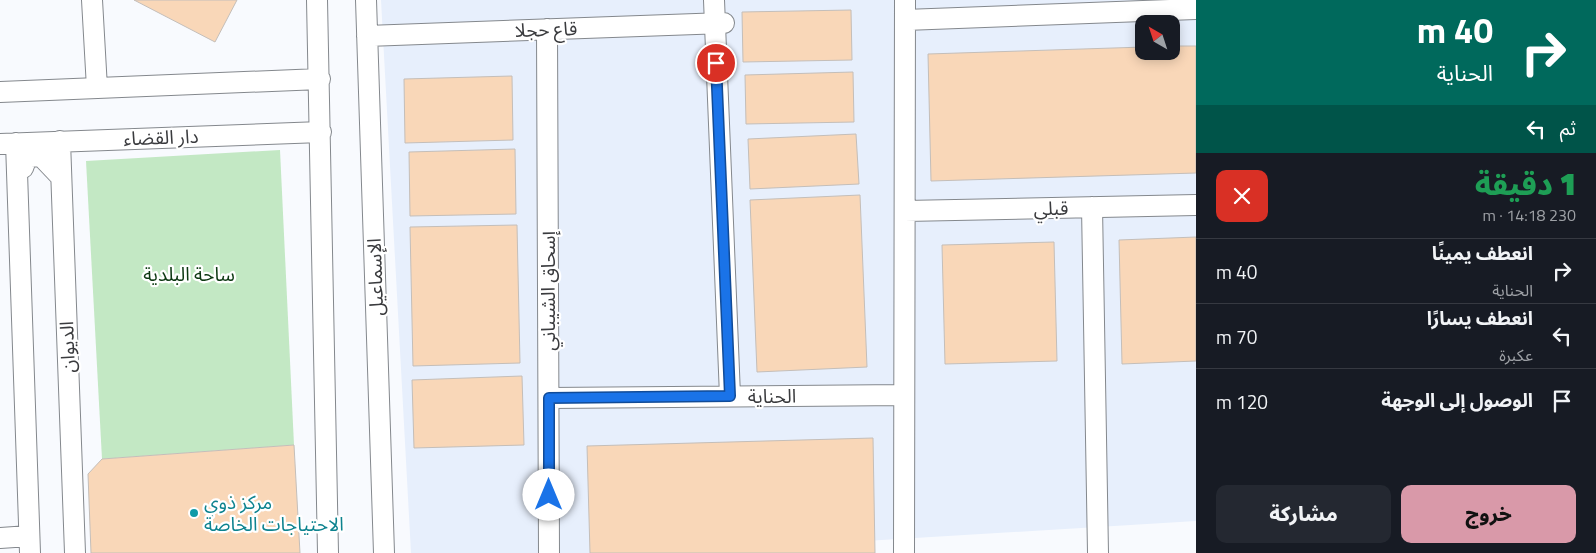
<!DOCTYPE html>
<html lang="ar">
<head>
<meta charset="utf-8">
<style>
  :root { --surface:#171b24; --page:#242831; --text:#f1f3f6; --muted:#9ea1a6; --line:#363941; --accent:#d999a9 }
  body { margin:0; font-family:"Titillium Web","Noto Sans Arabic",sans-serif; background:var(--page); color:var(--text); direction:rtl; height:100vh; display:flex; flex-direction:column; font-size:19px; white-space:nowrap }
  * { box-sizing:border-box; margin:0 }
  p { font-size:16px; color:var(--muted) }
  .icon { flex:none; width:28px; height:28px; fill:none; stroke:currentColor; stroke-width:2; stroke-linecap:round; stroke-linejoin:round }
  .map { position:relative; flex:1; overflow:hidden; direction:ltr }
  .sheet { display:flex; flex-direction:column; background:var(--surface); width:400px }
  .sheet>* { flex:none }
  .top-card { background:#00695c; color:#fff; overflow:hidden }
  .needle { width:32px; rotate:321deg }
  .tools { position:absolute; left:1135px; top:15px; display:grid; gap:10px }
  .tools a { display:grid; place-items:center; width:45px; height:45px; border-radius:10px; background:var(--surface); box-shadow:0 2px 12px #0003; font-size:25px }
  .pin { position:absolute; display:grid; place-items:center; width:42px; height:42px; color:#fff; margin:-21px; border:2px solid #fff; border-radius:50%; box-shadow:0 1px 5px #0007 }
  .me { position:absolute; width:55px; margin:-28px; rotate:0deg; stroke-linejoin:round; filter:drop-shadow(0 0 4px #0008) }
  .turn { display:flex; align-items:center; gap:18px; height:105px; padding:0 20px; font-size:22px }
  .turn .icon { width:65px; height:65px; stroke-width:2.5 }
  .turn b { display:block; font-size:35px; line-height:42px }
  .then { display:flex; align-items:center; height:48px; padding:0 20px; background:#0003; gap:10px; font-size:19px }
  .round { display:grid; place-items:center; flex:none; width:52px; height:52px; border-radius:10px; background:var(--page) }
  .summary { display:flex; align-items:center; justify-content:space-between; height:85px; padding:0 20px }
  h1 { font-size:30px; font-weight:800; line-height:38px; color:#1e9e55 }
  .cta { display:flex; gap:10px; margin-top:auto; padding:10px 20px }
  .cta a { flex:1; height:58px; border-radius:10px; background:var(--accent); color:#111; font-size:20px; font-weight:800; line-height:58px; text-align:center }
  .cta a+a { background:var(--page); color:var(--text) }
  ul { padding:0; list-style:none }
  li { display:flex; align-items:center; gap:15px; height:65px; padding:0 20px; border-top:1px solid var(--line) }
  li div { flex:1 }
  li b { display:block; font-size:19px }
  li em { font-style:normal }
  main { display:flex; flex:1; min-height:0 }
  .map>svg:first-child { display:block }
</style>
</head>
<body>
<main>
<section class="sheet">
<div class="top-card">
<div class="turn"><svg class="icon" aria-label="right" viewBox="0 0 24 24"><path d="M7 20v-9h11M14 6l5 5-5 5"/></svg><div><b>40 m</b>الحناية</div></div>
<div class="then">ثم<svg class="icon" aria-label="left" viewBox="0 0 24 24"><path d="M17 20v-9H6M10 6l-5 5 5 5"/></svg></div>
</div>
<div class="summary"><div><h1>1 دقيقة</h1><p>230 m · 14:18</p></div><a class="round" style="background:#d93025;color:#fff"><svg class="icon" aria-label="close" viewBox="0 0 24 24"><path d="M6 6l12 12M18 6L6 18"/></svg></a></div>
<ul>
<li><svg class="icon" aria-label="right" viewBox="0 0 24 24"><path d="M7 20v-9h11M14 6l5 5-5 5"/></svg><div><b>انعطف يمينًا</b><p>الحناية</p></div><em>40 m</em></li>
<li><svg class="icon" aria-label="left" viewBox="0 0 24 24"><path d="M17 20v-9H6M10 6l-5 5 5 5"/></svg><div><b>انعطف يسارًا</b><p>عكبرة</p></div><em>70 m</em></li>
<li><svg class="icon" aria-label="arrive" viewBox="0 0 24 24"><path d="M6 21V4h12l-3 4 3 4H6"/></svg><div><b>الوصول إلى الوجهة</b></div><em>120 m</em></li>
</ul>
<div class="cta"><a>خروج</a><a>مشاركة</a></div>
</section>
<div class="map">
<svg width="1196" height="553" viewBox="0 0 1196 553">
  <rect width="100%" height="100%" fill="#f8fafe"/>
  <!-- built -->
  <path fill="#e7effc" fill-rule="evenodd" d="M381,0H1196V521L668,553H411ZM1144,24H1171V51H1144Z"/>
  <!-- green -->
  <path fill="#c3e8c4" d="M280,150L294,445L102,459L86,161Z"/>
  <!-- building -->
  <path fill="#f9d7b8" stroke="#c4beb9" d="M134,0H237L215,42Z
    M851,10L852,60L743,62L742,12Z
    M1171,46H1196V173L931,181L928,54L1144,47V51H1171Z
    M853,72L854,122L746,124L745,75Z
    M512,76L513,140L405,143L404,79Z
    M856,134L859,184L750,189L748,139Z
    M515,149L516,214L410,216L409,152Z
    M860,195L867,367L757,372L750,200Z
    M517,225L520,363L413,366L410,227Z
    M1196,237V361L1122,364L1119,240Z
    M1054,242L1057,361L945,364L942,245Z
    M522,376L524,445L414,448L412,380Z
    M873,438L875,553H590L587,446Z
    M294,445L300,553H91L88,474L102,459Z"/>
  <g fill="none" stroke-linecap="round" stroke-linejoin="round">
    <defs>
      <path id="minor" d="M92,0L97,88
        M317,0L328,553
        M366,0L384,553
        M714,0L730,396
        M905,20L1196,9
        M547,29L549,553
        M367,36L724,23
        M0,92L320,79
        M60,141L75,553
        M16,143L30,553
        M0,144L321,132
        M23,168L27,157L41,156L61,177
        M1092,207L1098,553
        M905,211L1196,205
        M549,398L904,395
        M0,538L29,536
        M904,553L905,0"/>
    </defs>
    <!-- minor casing -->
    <use href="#minor" stroke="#84888d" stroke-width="22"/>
    <!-- minor -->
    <use href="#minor" stroke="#fff" stroke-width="20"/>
  </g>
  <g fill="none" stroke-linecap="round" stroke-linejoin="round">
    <defs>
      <path id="route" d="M549,495V398L730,396L716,63"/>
    </defs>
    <!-- route casing -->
    <use href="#route" stroke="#114b97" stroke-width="12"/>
    <!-- route -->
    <use href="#route" stroke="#1a73e8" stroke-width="9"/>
  </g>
  <!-- markers -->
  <circle fill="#0f9aa8" stroke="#fff" stroke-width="2" cx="194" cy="513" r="5"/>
  <g text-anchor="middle" stroke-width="4.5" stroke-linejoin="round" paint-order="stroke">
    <!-- street labels -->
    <g font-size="19" fill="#3a3b3e" stroke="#fff">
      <text transform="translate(546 29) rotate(-2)" y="7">قاع حجلا</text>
      <text transform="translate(161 137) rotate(-2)" y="7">دار القضاء</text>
      <text transform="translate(1051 208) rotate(-1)" y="7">قبلي</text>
      <text transform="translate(375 277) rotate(-92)" y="7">الإسماعيل</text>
      <text transform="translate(548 291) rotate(-90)" y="7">إسحاق الشيباني</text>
      <text transform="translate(67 347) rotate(-92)" y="7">الديوان</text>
      <text x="772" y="403">الحناية</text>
    </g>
    <!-- park labels -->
    <g font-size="19" fill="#0c3811" stroke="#fff">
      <text x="189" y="281">ساحة البلدية</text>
    </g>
    <!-- culture labels -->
    <g font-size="19" fill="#0d838f" stroke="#fff" text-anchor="start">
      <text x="204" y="509">مركز ذوي<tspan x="204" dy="22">الاحتياجات الخاصة</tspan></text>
    </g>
  </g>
</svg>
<div class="tools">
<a><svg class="needle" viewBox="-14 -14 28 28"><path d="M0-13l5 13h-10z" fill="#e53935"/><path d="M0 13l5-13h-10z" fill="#9ea1a6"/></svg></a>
</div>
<div class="pin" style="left:716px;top:63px;background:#d93025"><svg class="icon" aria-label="arrive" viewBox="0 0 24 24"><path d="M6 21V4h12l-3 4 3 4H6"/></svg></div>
<svg class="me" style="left:549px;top:495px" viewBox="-20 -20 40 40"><circle r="19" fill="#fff"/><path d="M0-13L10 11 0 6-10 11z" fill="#1a73e8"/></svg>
</div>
</main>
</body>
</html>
